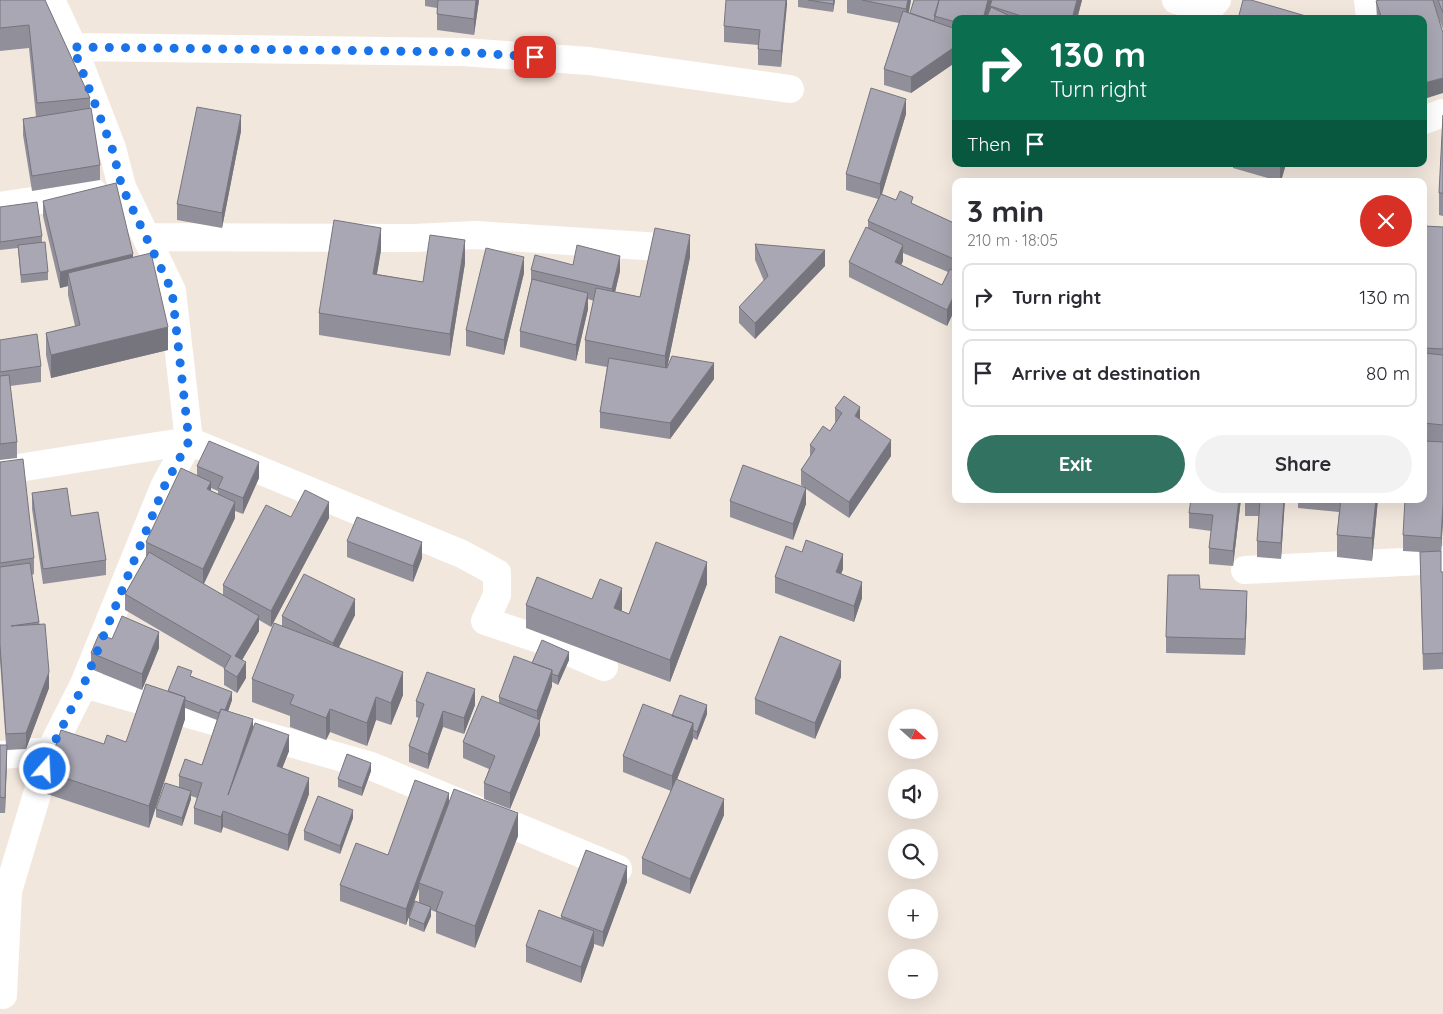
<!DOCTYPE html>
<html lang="en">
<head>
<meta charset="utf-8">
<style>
  :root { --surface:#fff; --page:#f2f2f3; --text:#2b2b33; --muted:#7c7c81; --line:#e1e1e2; --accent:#327260 }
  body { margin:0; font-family:Quicksand,sans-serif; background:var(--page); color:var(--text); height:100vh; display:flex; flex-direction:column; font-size:19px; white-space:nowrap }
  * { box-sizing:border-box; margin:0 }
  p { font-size:16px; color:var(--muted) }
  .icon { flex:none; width:28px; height:28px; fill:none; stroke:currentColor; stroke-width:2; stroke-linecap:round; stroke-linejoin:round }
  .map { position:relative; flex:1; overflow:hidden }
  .side { position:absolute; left:952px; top:178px; width:475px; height:325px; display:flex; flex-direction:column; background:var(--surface); border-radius:10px; box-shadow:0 5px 20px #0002 }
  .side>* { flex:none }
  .hud { position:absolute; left:952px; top:15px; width:475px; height:152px; border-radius:10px; box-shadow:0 5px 20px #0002; background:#0b6e4f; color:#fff; overflow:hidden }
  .needle { width:32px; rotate:111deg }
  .buttons { position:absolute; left:888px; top:709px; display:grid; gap:10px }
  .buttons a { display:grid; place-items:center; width:50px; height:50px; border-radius:50%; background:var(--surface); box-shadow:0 5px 20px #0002; font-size:25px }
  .pin { position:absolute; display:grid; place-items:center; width:42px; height:42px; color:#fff; margin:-21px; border-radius:10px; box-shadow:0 2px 8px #0006 }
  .me { position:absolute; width:55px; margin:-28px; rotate:19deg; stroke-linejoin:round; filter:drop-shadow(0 0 4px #0008) }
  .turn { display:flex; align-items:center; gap:18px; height:105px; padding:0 15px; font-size:22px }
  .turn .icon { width:65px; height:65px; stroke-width:2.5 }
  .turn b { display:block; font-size:35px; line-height:42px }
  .then { display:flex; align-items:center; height:48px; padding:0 15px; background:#0003; gap:10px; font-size:19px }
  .round { display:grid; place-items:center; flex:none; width:52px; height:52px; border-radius:26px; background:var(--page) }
  .headline { display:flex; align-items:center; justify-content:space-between; height:85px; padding:0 15px }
  h1 { font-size:30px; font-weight:800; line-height:38px }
  .primary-button { display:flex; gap:10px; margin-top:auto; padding:10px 15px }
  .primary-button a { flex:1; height:58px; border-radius:30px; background:var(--accent); color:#fff; font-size:20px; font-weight:800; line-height:58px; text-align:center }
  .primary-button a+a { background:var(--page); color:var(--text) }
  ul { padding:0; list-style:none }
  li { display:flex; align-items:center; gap:15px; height:68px; margin:0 10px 8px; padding:0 5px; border:2px solid var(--line); border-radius:10px }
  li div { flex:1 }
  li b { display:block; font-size:19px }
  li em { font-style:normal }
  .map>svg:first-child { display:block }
</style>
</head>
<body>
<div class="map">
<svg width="1443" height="1014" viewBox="0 0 1443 1014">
  <rect width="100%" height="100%" fill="#f2e7dd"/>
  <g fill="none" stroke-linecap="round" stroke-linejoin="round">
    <!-- minor -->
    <path stroke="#fff" stroke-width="28" d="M1176,0L1209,9L1217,0
      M1368,0L1370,19
      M73,47L463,52L589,61L790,89
      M1424,120L1443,113
      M0,206L93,192
      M146,237L414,238L476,235L660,247
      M0,471L189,441L462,554L497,573V595L485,621L539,639L604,667
      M1245,570L1443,560
      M84,684L371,766L618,869
      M0,755L50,751
      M3,995L8,891L50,751L84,684L164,487L189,441L172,291L122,187L112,148L73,47L51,0"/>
  </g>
  <!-- wall -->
  <path fill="#91909a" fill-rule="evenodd" d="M0,0H45L90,98V108L100,165V180L32,191L23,135V119L36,117L29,48L0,51Z
    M425,0H479L474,35L437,30V8L425,6Z
    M787,0L781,67L758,65V45L724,42V26Z
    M798,0H835L833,12L798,7Z
    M847,0H911L909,13H910L914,0H1082L1077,19H956V62L911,93L884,85V69L899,23L847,13Z
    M1379,0H1443V29L1437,14L1424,19H1377L1376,1Z
    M906,114L882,194L896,200L913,204L956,224V307L947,326L849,277V262L868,228V221L878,199L846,190V174ZM903,253L948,272L942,285L901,265L903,261Z
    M1443,115V216L1439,215V193Z
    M241,131L222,228L177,220V204Z
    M1233,164H1286L1281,181H1278L1233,168Z
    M43,201L133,257L168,350L51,378L46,355V333L75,326L68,295V286L60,288L43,216Z
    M0,207L42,236V242L48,272V280L21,283L18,248L0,250Z
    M1424,226L1443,227V520L1441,553V572H1443V669L1423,670L1420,552L1403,551V535L1424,499Z
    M755,244L825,266L755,339L739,323V307L764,281L755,260Z
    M381,250L377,274L423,282L465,263L450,356L319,335V313Z
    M690,257L667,368L714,379L670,439L600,428V412L607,367L585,363V340L594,301L588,299V309L576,361L520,347V331L531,282V270L573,265L620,271L615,292L640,297Z
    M524,273L504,355L466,346V330Z
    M0,340L41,366V382L10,386L17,442V458L0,460Z
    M835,408L860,419L891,456L849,518L806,489V504L793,540L730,517V501L804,487L801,485V470L810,457V445L830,431L835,423Z
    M0,462L34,558V574L32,575L49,688L26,749L7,750L5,813H0V745H6L0,661Z
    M197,466L259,478L243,514L235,511V518L204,584L223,595V585L291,517L329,518L271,627L259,620V631L242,660L246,678L237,693L224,685V668L125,610V594L146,557V542L197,476ZM211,488L218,491V494L211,491Z
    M32,493L71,516L106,560V575L43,584L32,509Z
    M1241,499L1233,566L1209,564V548L1211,531L1189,528V513Z
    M1245,499H1285L1281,559L1257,557V541L1259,516H1245Z
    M1298,499H1378L1372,561L1337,557V535L1339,512L1298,508Z
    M347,541L422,558L413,582L347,557Z
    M843,569L841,574L862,598L854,622L775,593V577Z
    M707,584L670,682L526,628V605L622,610V611L629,614Z
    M1200,589L1247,606L1245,655L1166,653V637Z
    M355,615L339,647L403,695L391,725L376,720L367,746L330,732L326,740L290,727V716L252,702V679L282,626V616Z
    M112,639L159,648L142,690L91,669V653Z
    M569,660L558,685L552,682V686L540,720V735L510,809L484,799V783L489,769L463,758V742L499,703V697L532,663Z
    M192,676L232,700L228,711L253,729L289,751L282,768L309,794L288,851L223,827L221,833L194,824V808L197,798L191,796V799L182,826L156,817V809L179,787V776L202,765L217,720L185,708V719L149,828L47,794V772L104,744L126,742L168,691Z
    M841,677L815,739L755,714V699Z
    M416,701L475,705L464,734L443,727L428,769L409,762V746L419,718L416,717Z
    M707,714L697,740L693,738L677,779L724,815L690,894L642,874V858L671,791L623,772V756L672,716Z
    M371,771L362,796L338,787V779Z
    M449,804L518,836L475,948L436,933V912L431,910V916L424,932L409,926V918L419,903V888L406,925L340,901V885L388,855Z
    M353,818L340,854L304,840V831Z
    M627,882L603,947L594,944V946L581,983L526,962V946L561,918V916Z"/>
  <!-- shaded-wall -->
  <path fill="#76757d" d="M476,0H479L474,35V19Z
    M786,0H787V5L781,67V51Z
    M834,0H835L833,12V4Z
    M908,0H911L906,25V9Z
    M988,0H993L990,6V10L988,19H983Z
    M1077,0H1082L1077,19H1072Z
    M956,46V62L911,93V77Z
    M1443,78V93L1424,99V83Z
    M906,99V114L880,200V184Z
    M241,115V131L222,228V213Z
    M1280,164H1286L1281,181H1280Z
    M381,228V250L373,296V274Z
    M690,235V257L665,378V356Z
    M465,240V263L450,356V334Z
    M903,245V261L895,278V262Z
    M825,250V266L755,339V323Z
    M133,254V270L68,273V286L60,288V272Z
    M620,256V271L612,305V289Z
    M524,257V273L504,355V340Z
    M956,291V307L947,326V310Z
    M588,293V309L576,361V345Z
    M168,327V350L51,378V355Z
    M714,363V379L670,439V423Z
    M860,407V423L855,416Z
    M891,440V456L849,518V502Z
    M259,462V478L243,514V498Z
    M211,482V498L207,489Z
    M806,488V504L793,540V524Z
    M1239,499H1241L1233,566V551Z
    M1284,499H1285L1281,559V543Z
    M1376,499H1378L1372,561V538Z
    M235,502V518L203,585V569Z
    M329,502V518L271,627V611Z
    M1443,504V520L1441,553V538Z
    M422,542V558L413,582V566Z
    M843,554V569L836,588V572Z
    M707,562V584L670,682V660Z
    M862,582V598L854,622V606Z
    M622,588V610L614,631V608Z
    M1247,591V606L1245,655V639Z
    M355,599V615L333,659V643Z
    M259,616V631L235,672V656Z
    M159,632V648L142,690V674Z
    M569,652V660L558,685V676Z
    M841,661V677L815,739V723Z
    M246,662V678L237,693V677Z
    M552,670V686L538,725L540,720V735L510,809V793L537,726V711Z
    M49,672V688L26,749V733Z
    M403,672V695L391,725V703Z
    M475,689V705L464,734V718Z
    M232,692V700L224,723V714Z
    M185,697V719L149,828V806Z
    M376,697V720L367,746V723Z
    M707,705V714L697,740V732Z
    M330,709V732L326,740V718Z
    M443,711V727L428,769V754Z
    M253,719V734L228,795Z
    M693,723V739L672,792V776Z
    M289,735V751L277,782V766Z
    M7,745V761L5,813V798Z
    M371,763V771L362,796V788Z
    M309,778V794L288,851V835Z
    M191,791V799L182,826V818Z
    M449,793V808L419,883V888L406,925V909Z
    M724,799V815L690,894V879Z
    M353,810V818L340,854V846Z
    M223,811V827L221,833V817Z
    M518,813V836L475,948V926Z
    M627,866V882L603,947V932Z
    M431,907V916L424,932V924Z
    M594,931V946L581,983V967Z"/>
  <!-- building -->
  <path fill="#a9a7b3" stroke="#76757d" d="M0,0H45L90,98L37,103L29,25L0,28Z
    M438,0H476L474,19L437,14Z
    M726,0H786L781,51L758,49L760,30L724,26Z
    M808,0H834L833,4Z
    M862,0H908L906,9Z
    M914,0H939L934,21L910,13Z
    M939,0H988L983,19H956V22L934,16Z
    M992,0H1077L1072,19H1031L990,6Z
    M1243,0H1251L1316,19H1238Z
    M1379,0H1433L1443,33V78L1424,83V19H1382L1376,1Z
    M1438,0H1443V13Z
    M991,7L1016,19H986Z
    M903,11L956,29V46L911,77L884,69Z
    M871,88L906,99L880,184L846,174Z
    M197,107L241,115L222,213L177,204Z
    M91,108L100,165L32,176L23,119Z
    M1443,115V193H1439Z
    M116,183L133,254L60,272L43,201Z
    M900,191L913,197L911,203L956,224V260L868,221L881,194L896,200Z
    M37,202L42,236L0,242V207Z
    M334,220L381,228L373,274L423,282L430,235L465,240L450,334L319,313Z
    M1424,226L1443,227V349L1424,348Z
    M866,227L903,245L895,262L942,285L950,269L956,272V291L947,310L849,262Z
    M655,228L690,235L665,356L585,340L596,288L640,297Z
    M45,242L48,272L21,275L18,245Z
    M755,244L825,250L755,323L739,307L768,276Z
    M577,245L620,256L612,289L531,270L535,255L573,265Z
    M486,248L524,257L504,340L466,330Z
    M151,253L168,327L51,355L46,333L80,325L68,273Z
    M532,279L588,293L576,345L520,331Z
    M37,334L41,366L0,372V340Z
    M1424,353L1443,355V425L1424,423Z
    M672,356L714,363L670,423L600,412L609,358L667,368Z
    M9,375L17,442L0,444V376Z
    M844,396L860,407L855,416L891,440L849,502L801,470L815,449L810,445L823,426L830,431L842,413L835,408Z
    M209,441L259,462L243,498L218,488L223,477L197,466Z
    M1424,441L1443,442V504L1441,538L1403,535L1405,499H1424Z
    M23,459L34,558L0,563V462Z
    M743,465L806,488L793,524L730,501Z
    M181,468L211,482L207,489L235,502L203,569L146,542Z
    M67,488L71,516L98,512L106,560L43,569L32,493Z
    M305,490L329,502L271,611L223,585L266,505L291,517Z
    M1191,499H1239L1233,551L1209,548L1213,515L1189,513Z
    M1245,499H1284L1281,543L1257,541L1260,501L1245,500Z
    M1341,499H1376L1372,538L1337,535Z
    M357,517L422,542L413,566L347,541Z
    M806,540L843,554L836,572L862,582L854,606L775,577L786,546L802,552Z
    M656,542L707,562L670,660L526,605L537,577L592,599L600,579L622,588L614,608L629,614Z
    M1441,551V572H1443V653L1423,654L1420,552Z
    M149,552L259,616L235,656L246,662L237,677L224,669L231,656L125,594Z
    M30,563L39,622L11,626L45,624L49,672L26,733L6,734L0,645V567Z
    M304,574L355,599L333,643L282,616Z
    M1168,575H1199L1200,589L1247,591L1245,639L1166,637Z
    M122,616L159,632L142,674L91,653L99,634L112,639Z
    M274,623L403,672L391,703L376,697L367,723L330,709L326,718L290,704L294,695L252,679Z
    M780,636L841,661L815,723L755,699Z
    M542,640L569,652L558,676L552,674V670L532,663Z
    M514,656L552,670L537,711L499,697Z
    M178,666L192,671L190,676L232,692L225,710L221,709L219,713L185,700V697L168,691Z
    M427,672L475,689L464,718L443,711L428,754L409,746L424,704L416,701Z
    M146,684L185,697L149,806L47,772L61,730L104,744L107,735L126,742Z
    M680,695L707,705L697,732L693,730V723L672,716Z
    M482,696L540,720L510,793L484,783L495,756L463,742Z
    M643,704L693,723L672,776L623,756Z
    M221,709L253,719L228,795L255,723L289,735L277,766L309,778L288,835L223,811L221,817L194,808L202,783L179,776L185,759L202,765Z
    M0,745H7L5,798L0,797Z
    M347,754L371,763L362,788L338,779Z
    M676,779L724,799L690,879L642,858Z
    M415,780L449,793L406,909L340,885L356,843L388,855Z
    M165,783L191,791L182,818L156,809Z
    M454,789L518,813L475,926L436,911L443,892L419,883Z
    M318,796L353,810L340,846L304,831Z
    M586,850L627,866L603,932L561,916Z
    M415,901L431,907L424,924L409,918Z
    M539,910L594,931L581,967L526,946Z"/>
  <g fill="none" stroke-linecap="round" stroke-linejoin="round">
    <!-- route -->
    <path stroke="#1a73e8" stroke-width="9" stroke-dasharray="0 16.2" d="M45,769L50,751L84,684L164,487L189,441L172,291L122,187L112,148L73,47L463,52L535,57"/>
  </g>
</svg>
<div class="buttons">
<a><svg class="needle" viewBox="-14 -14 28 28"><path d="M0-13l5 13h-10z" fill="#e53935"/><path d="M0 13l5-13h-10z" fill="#7c7c81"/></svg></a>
<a><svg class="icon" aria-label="sound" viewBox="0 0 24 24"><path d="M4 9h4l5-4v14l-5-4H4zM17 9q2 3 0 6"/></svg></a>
<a><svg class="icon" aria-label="search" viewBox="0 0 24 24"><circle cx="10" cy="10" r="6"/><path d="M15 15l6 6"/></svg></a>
<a>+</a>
<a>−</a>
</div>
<div class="pin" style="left:535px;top:57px;background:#d93025"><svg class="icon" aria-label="arrive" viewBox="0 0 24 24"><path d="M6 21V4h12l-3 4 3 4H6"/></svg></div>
<svg class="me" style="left:45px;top:769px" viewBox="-20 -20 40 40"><circle r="17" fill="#1a73e8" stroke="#fff" stroke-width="3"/><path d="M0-11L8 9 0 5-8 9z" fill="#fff"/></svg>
<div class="hud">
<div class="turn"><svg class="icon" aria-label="right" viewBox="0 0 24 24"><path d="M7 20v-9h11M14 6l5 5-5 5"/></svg><div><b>130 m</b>Turn right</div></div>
<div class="then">Then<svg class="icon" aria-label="arrive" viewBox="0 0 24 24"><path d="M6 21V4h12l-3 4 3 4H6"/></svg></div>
</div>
<section class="side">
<div class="headline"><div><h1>3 min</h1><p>210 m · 18:05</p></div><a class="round" style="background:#d93025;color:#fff"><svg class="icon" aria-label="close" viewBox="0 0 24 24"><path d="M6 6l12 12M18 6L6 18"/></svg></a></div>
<ul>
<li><svg class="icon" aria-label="right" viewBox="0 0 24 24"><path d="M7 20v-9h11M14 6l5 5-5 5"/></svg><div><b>Turn right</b></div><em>130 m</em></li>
<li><svg class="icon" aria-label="arrive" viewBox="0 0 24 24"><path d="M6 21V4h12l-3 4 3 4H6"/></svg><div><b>Arrive at destination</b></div><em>80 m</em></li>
</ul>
<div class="primary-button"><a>Exit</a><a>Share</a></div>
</section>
</div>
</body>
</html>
